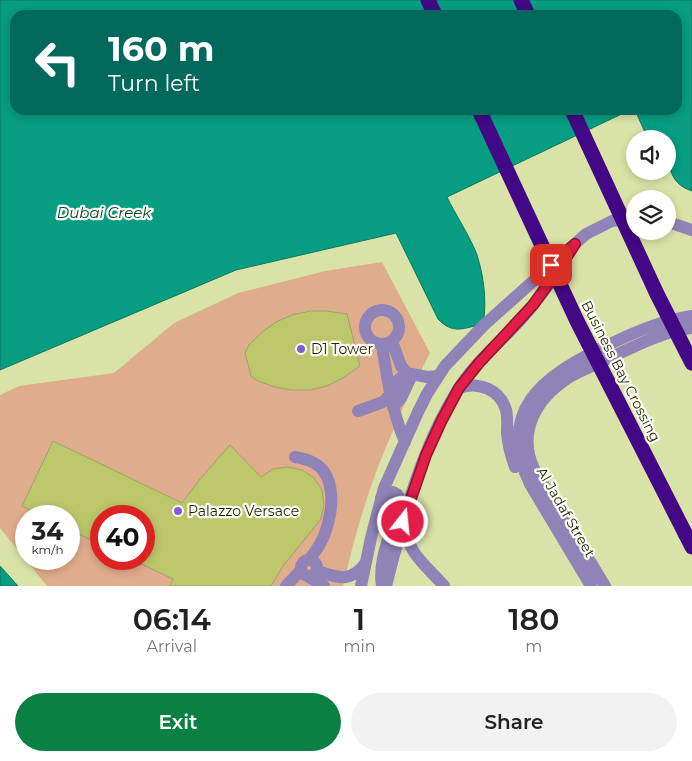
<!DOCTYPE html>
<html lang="en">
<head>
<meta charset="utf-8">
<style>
  :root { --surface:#fff; --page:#f2f2f2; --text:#222; --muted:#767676; --accent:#0b8043 }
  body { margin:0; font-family:Montserrat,sans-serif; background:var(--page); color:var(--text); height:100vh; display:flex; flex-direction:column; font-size:19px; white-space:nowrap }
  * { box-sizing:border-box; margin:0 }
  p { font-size:16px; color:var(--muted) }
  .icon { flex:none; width:28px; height:28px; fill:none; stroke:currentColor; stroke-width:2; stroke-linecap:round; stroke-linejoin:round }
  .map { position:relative; height:586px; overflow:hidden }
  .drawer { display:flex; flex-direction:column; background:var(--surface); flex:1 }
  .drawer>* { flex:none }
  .hud { position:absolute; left:10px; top:10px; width:672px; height:105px; border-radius:15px; box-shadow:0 2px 8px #0003; background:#00695c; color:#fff; overflow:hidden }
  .controls { position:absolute; left:626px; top:130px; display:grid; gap:10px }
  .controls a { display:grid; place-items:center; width:50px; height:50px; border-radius:50%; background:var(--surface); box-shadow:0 2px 8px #0003; font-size:25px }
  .speed { position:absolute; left:15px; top:505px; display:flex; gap:10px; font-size:25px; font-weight:700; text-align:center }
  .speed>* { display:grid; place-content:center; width:65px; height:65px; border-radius:50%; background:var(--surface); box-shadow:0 2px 8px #0003; line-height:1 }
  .speed small { font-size:12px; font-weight:400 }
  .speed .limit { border:8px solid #d22; background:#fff; color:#111 }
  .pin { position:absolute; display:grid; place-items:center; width:42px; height:42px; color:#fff; margin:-21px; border-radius:10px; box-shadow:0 2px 8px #0006 }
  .me { position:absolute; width:55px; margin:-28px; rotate:16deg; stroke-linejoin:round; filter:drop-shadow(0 0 4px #0008) }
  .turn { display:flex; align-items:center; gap:18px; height:105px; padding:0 15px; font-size:22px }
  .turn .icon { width:65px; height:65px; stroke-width:2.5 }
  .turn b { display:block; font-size:35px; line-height:42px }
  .eta { display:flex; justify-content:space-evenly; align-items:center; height:85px; text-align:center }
  .eta b { font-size:30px; font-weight:600; line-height:35px }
  .cta { display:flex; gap:10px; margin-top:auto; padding:10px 15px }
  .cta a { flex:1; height:58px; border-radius:30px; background:var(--accent); color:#fff; font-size:20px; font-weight:600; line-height:58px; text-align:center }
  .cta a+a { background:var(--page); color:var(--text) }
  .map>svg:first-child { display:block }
</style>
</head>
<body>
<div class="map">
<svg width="692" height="586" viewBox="0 0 692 586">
  <rect width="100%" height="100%" fill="#dae3a7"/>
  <!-- green -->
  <path fill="#e0ad8c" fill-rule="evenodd" d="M382,262L430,353C417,379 403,406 392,433C370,482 355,534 343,586H47L0,528V395L19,386L114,373L174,323L238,293L325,271ZM26,516H69V559H26ZM101,516H144V559H101Z"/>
  <!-- water -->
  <path fill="#069d82" stroke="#0d785e" d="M0,0H692V191C667,183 668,161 668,139H648L635,110H678V15H15V110H630L447,197C455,214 471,238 477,255C484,277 487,303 483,324C464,328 453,335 438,319L396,233L236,270L0,370Z
    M0,566L18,586H0Z"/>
  <!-- building -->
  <path fill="#bcc76c" stroke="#9da46c" d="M310,311H327L347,314L360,366L343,378L327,386L310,390H292L275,387L258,381L251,376L245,353L249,345L262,332L276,322L292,315Z
    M53,441L182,503L200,479L230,445L261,477L273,469L288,467L302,470L314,478L322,490L324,505L321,519L283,566L271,586H170L173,579L131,559H144V516H101V545L69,529V516H42L22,506Z"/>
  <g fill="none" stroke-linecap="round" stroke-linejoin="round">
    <!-- minor -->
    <path stroke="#9083b8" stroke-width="12" d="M668,222L692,230
      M365 327a17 17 0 1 1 34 0a17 17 0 1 1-34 0Z
      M392,341L401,366L407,373L427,377L438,376
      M382,345C387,378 392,411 405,442
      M459,388C478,381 500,389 506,410C508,417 507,425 507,433C508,445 511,456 515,467
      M393,407L401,398L412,375
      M358,411L383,402L389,396L397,381L407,373
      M295,457C300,458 306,459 310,461C338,472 333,511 325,533C322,543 316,551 309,560
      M381,498L393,492L397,494L399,497C396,528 377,554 382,586
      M404,525C408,554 426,565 444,586
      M301 568a8 8 0 1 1 16 0a8 8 0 1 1-16 0Z
      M317,571C338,578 350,583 365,564
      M309,577L324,586
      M286,586L301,570
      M361,586L371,538L384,488L418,412L427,394L445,366L484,325L586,234L612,221L635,218
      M386,586C403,519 421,447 459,388C476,361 502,341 523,317C536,302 548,286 559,269
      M591,586L530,484C496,411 542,377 602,348C632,333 659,321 692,316
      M605,586L534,469C517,432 536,399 568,378C581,370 596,365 610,358C637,345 662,332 692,328"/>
    <!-- highway -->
    <path stroke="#420885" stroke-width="15" d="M428,0L435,15
      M521,0L528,15
      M686,535L692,547"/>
    <!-- highway-bridge -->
    <path stroke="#420885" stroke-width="15" d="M479,110L577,321L686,535
      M572,110L657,294L692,363"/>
  </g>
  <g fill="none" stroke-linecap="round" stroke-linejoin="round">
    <defs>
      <path id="route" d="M403,522L426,455L441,422L459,388L479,363L533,305L559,269L575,244L551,265"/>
    </defs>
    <!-- route casing -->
    <use href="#route" stroke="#92132f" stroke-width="12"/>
    <!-- route -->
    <use href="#route" stroke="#e11d48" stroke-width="9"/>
  </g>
  <!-- markers -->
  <g fill="#835dd7" stroke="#fcfef3" stroke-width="2">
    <circle cx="301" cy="349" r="5"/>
    <circle cx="178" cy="511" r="5"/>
  </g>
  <g text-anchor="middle" stroke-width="4.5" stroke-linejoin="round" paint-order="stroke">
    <!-- poi labels -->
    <g font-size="14" fill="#1d2009" stroke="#fcfef3" text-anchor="start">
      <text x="311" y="354">D1 Tower</text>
      <text x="188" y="516">Palazzo Versace</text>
    </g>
    <!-- street labels -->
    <g font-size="14" fill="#1d2009" stroke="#fcfef3">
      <text transform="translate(621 371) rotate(63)" y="5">Business Bay Crossing</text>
      <text transform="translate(566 512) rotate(60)" y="5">Al Jadaf Street</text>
    </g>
    <!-- water labels -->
    <g font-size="15" font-style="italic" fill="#084034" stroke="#fcfef3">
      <text x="104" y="218">Dubai Creek</text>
    </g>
  </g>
</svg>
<div class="controls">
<a><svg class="icon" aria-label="sound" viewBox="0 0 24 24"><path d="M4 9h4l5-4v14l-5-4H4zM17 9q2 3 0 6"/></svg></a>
<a><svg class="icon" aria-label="layers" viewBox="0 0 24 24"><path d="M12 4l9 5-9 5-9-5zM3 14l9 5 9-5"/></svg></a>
</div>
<div class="speed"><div>34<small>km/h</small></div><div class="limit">40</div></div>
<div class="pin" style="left:551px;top:265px;background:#d93025"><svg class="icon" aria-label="arrive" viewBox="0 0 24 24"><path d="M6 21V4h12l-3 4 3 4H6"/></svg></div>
<svg class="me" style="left:403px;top:522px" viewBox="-20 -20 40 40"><circle r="17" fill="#e11d48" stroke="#fff" stroke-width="3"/><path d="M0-11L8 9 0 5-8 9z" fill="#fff"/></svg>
<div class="hud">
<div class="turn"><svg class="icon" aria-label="left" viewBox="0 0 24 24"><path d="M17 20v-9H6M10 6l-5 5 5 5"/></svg><div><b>160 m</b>Turn left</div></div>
</div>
</div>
<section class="drawer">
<div class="eta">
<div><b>06:14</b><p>Arrival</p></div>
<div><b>1</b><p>min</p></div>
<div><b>180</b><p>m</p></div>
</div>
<div class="cta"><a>Exit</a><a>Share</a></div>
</section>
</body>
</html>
